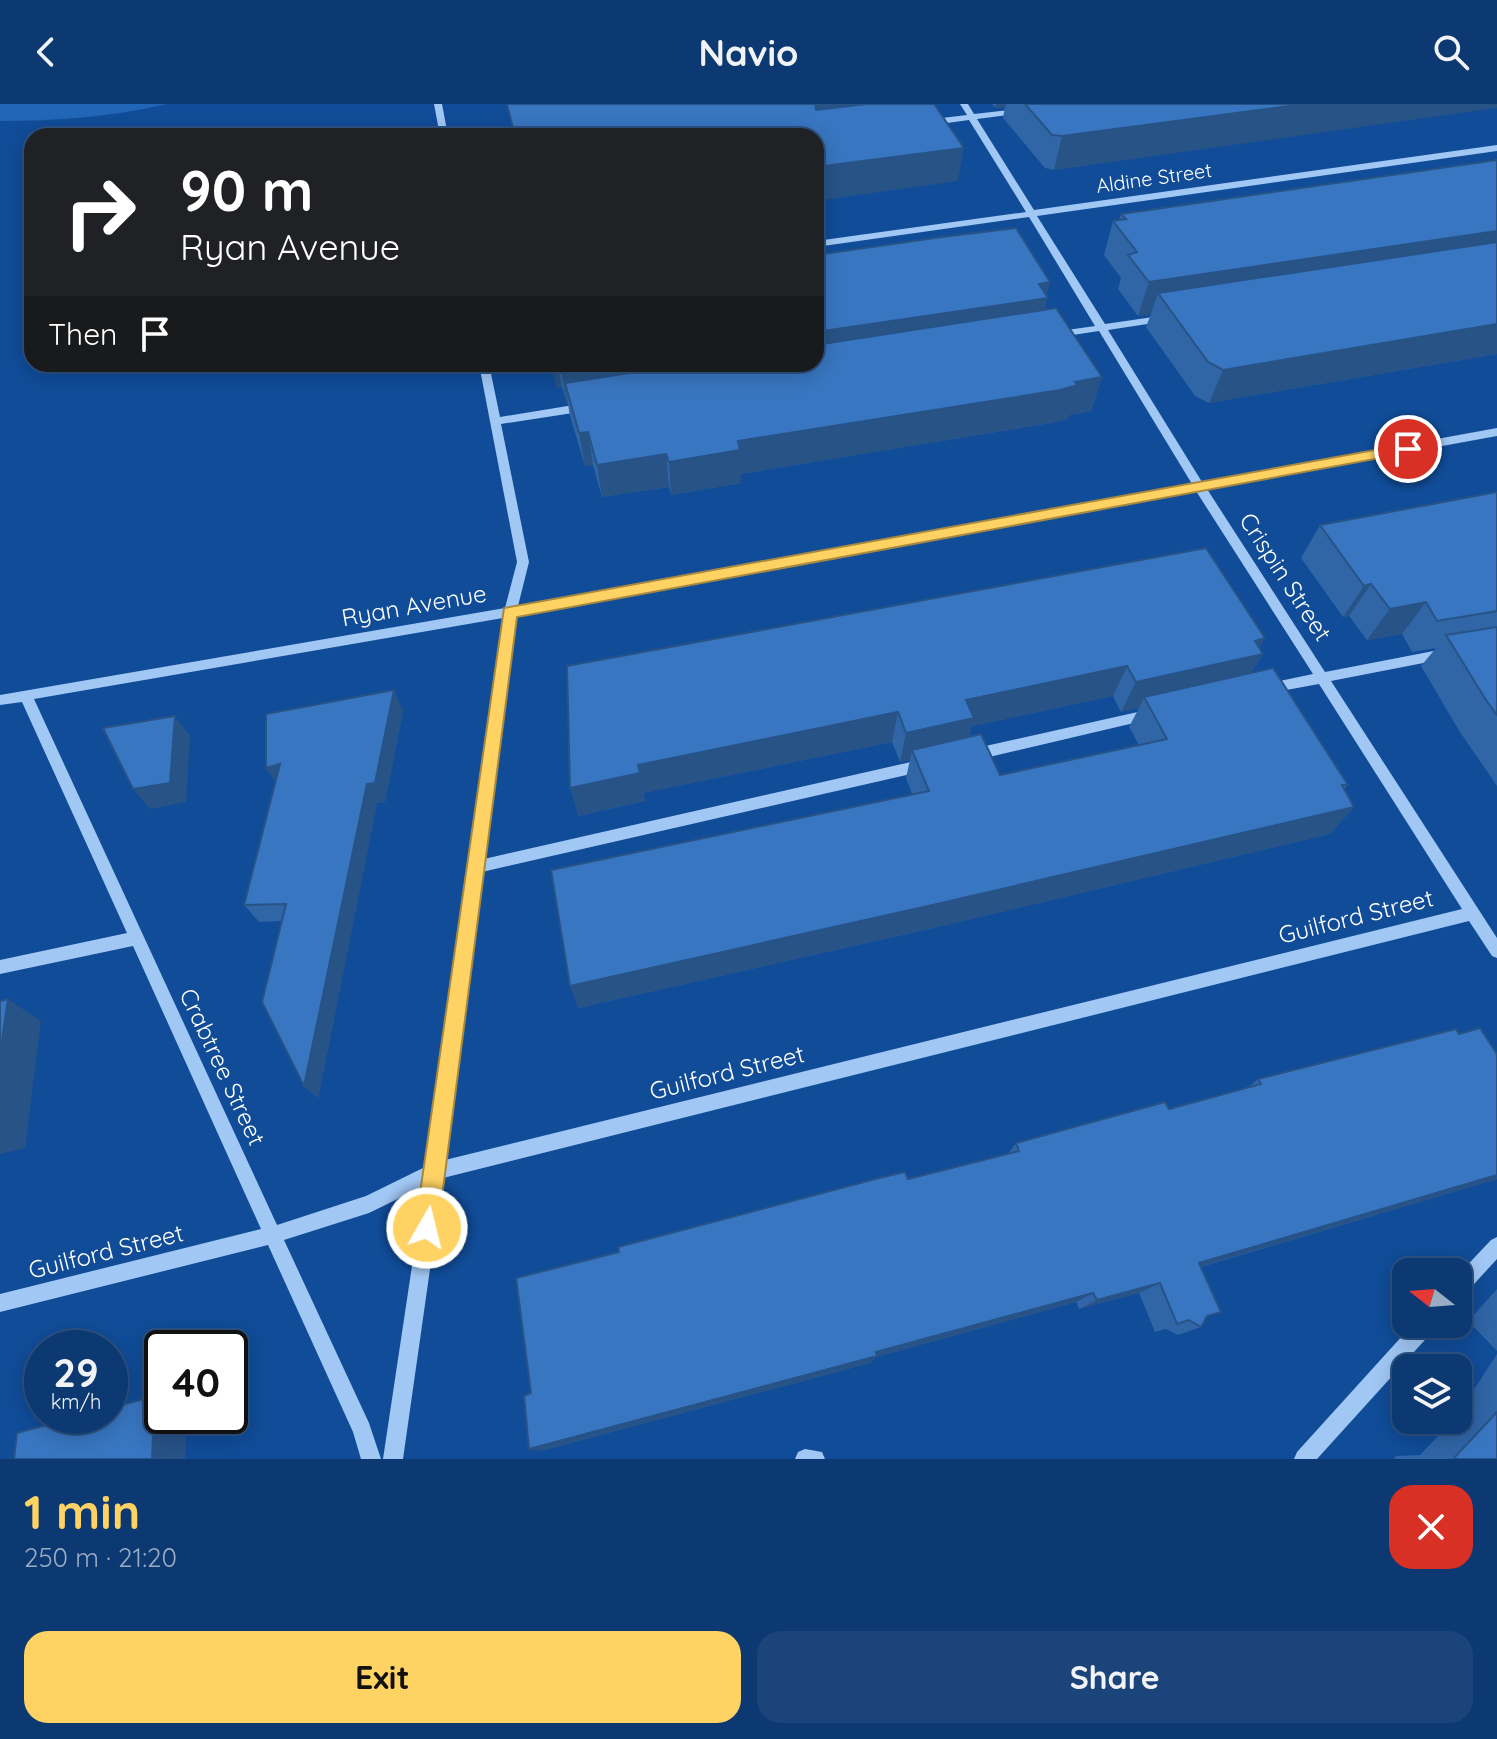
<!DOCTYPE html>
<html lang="en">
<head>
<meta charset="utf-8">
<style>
  :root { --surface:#0c3972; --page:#1a447a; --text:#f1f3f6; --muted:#9aacc4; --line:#2c5384; --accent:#ffd264 }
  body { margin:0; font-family:Quicksand,sans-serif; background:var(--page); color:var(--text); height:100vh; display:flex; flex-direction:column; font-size:30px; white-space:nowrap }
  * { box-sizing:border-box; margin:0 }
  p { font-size:26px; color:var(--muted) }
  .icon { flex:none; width:44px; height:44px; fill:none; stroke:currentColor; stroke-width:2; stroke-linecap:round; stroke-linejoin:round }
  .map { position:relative; height:1355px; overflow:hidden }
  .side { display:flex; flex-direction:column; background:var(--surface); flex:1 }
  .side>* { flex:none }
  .top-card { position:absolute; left:24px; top:24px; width:800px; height:244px; border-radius:24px; box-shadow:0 4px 20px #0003,0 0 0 2px var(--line); background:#202124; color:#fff; overflow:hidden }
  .needle { width:52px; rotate:287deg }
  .controls { position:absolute; left:1392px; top:1154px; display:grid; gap:16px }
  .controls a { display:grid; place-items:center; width:80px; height:80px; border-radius:16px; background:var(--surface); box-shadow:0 4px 20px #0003,0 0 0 2px var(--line); font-size:40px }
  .speed { position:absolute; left:24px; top:1226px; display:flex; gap:16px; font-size:40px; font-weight:700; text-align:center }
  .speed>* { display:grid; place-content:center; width:104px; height:104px; border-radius:50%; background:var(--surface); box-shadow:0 4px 20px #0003,0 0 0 2px var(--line); line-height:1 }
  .speed small { font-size:20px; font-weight:400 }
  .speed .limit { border:4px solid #111; border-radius:12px; background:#fff; color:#111 }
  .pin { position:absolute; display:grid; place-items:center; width:68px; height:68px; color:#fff; margin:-34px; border:4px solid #fff; border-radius:50%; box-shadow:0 2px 8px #0007 }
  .me { position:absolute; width:88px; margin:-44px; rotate:8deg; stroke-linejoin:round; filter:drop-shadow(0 0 6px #0008) }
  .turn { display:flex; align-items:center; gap:28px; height:168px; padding:0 24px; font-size:36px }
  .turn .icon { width:104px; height:104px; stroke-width:2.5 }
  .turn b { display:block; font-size:56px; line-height:68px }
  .then { display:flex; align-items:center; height:76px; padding:0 24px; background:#0003; gap:16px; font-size:30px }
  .round { display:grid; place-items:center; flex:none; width:84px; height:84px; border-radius:24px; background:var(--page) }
  .headline { display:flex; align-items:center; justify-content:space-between; height:136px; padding:0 24px }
  h1 { font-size:48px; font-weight:700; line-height:60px; color:var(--accent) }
  .primary-button { display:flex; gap:16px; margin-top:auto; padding:16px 24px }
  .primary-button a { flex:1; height:92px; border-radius:24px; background:var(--accent); color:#111; font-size:32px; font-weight:700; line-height:92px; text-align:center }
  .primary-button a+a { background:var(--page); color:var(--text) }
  header { display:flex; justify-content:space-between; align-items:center; height:104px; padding:0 24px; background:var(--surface); font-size:36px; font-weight:700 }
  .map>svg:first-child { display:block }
</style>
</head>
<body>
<header><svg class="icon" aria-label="back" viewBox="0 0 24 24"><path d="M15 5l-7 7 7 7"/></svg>Navio<svg class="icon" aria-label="search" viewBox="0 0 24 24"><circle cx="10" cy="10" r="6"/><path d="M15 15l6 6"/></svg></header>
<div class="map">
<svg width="1497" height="1355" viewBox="0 0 1497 1355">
  <rect width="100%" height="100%" fill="#104c98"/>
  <!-- green -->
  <path fill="#2266b8" d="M0,0H167C111,13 57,17 0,17Z"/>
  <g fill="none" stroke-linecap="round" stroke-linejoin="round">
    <!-- minor -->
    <path fill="#a1c7f4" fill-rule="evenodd" d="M434,0H442L448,32H440Z
      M960,0H968L974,10L1026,4L1027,6L1023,9L977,15L1034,106L1497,41V47L1037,112L1105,220L1167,211L1172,214L1167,217L1108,226L1202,378L1497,324V332L1207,385L1325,568L1444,545L1449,546L1450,550L1444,555L1331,577L1497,834V854L1492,852L1469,817L443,1074L403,1355H383L424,1082L369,1109L284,1136L369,1319L381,1355H361L353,1328L268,1141L0,1208V1190L261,1125L133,842L0,870V856L127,829L22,598L0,601V591L505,504L517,458L479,260H489L500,313L586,299L591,303L586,307L501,320L529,458L518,502L1192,380L1099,227L1053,234L1048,231L1053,228L1095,222L1029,113L816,143V137L1026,108L969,16L925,22L921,19L925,16L967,11ZM1196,387L1313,570L1260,581L1258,585L1260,589L1265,590L1319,580L1462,805L445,1056L482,768L924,667L929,665L931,661L929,657L924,655L484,755L516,512ZM503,514L427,1062L366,1092L277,1121L34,595Z
      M1151,605L1158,610L1151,615L972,657L967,655L965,651L967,647L972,645Z
      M1497,1133V1155L1464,1191L1458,1194V1171L1491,1136Z
      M1413,1220H1435L1433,1227L1317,1355H1294L1297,1348Z
      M805,1345L822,1348L825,1355H795L798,1348Z"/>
  </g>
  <!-- wall -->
  <path fill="#3065a6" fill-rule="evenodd" d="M992,0H1497L1054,66L1045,64L1003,14L1005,3L995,4Z
    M1497,56V250L1209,299L1195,292L1146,223L1151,210L1138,212L1118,185L1121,174L1104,151L1113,117L1119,116L1121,110Z
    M1047,191L1045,206L1102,273L1091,307L1069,311L1068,315L1051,319L741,370V379L671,391L669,383L602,393L593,361L585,362L570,312L568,300H567L562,283L557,284L553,266H550L549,260H816Z
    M1497,388V682L1458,625L1421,562L1436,544L1412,548L1402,530L1367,536L1349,512L1343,513L1301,454L1320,421Z
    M1206,444L1263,550L1251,569L1348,681L1344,685L1354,703L1330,730L929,825L578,904L912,690L906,674L910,656L900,658L892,638L643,689L645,697L578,712ZM1113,592L1121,608L1139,604L1129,623L1139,641L1000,671L969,633L972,622Z
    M403,607L385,698L377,699L318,994L304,982L282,817L259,818L244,801L276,678L266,664Z
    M1258,975L1497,1075L1201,1163L1221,1208L1206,1213L1201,1223L1178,1231L1166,1225L1155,1228L1139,1189L1079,1205L1076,1198L876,1253L870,1259L541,1347L531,1289L908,1075L1008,1050L1016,1039L1169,1005L1247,984Z
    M1497,1185V1247L1468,1217Z
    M1497,1250V1355H1394L1396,1352L1420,1351L1453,1316H1458V1310Z"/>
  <!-- shaded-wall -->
  <path fill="#275387" d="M815,0H915L814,29Z
    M996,0H1006L1005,3L995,4Z
    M1304,0H1497V4L1054,66L1062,32Z
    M964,44L958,77L816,97V63Z
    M1497,127V158L1158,189L1151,210L1138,212L1149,178Z
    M1050,178L1046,194H1048L1040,227L571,299L565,279L568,300H567L561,266L603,260H816V228L1035,196L1039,180Z
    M1497,220V250L1209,299L1223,266Z
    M552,260H558L562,283L557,284Z
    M1102,273L1091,307L1069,311L1068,315L1051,319L741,370V379L671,391L669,358L738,337Z
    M588,328L593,361L585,362L579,329Z
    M666,350L669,383L602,393L597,361Z
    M1371,480L1349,512L1343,513L1364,482Z
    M1426,498L1402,530L1367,536L1390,505Z
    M1265,534L1255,552L1263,550L1244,580L1144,593L1139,604L1121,608L1136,578L1255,537Z
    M1127,562L1113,592L972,622L966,643L912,646L910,656L900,658L906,629L966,596Z
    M394,586L403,607L385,698L377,699L318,994L304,982L367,680Z
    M898,608L892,638L643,689L645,697L578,712L570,684L638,661Z
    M175,612L190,632L186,698L150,705L133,685Z
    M280,660L279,683L266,664Z
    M1354,703L1330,730L929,825L578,904L570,882Z
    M8,895L41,917L25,1044L0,1050V950Z
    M1497,1071V1075L1176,1170L1199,1159Z
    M1160,1179L1139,1189L1079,1205L1097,1196Z
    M1093,1189L1076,1198L876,1253L870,1259L541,1347L529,1345Z
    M155,1292L162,1293V1312H187L185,1355H152Z"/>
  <!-- building -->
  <path fill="#3876c1" stroke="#275387" stroke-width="2" d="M507,0H815L816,6L867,0H934L964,44L816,63V32H515Z
    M1025,0H1304L1062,32L1052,31Z
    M1497,56V127L1149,178L1128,151L1137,148L1113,117L1126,115L1121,110Z
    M1016,124L1050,178L1039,180L1048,194L816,228V151L942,133Z
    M1497,138V220L1223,266L1208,258L1158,189Z
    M1056,204L1102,273L1075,278L1078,281L1060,286L738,337L740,346L669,358L666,350L597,361L588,328L579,329L565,279L688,260H816V241Z
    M559,260H603L561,266Z
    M1497,388V507L1437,517L1426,498L1390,505L1371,480L1364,482L1320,421Z
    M1206,444L1265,534L1255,537L1263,550L1136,578L1127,562L966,596L974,614L906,629L898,608L638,661L640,669L570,684L567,562Z
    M1497,523V611L1486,596L1446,531Z
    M1273,564L1348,681H1342L1354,703L937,800L570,882L551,766L929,687L912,646L981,630L1000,671L1167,635L1144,593Z
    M394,586L375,679L367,680L304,982L262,898L286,800L244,801L280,660L266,664V610Z
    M175,612L170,679L133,685L103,624Z
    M8,895L0,950V897Z
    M1480,924L1497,950V1071L1199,1159L1221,1208L1207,1212L1201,1223L1189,1216L1177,1220L1160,1179L1097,1196L1093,1189L876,1248L877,1252L529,1345L524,1292L531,1289L516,1174L619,1148L618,1143L883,1073L905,1068L908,1075L1019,1047L1016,1039L1165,998L1169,1005L1261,980L1258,975L1456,925L1459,930Z
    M155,1292L152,1355H14L17,1329L80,1312H110V1304Z
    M1497,1308V1355H1453Z"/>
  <!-- route -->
  <path fill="#ffd264" stroke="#a68841" stroke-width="2" d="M1408,340L1413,341V348L517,513L438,1124L435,1133L427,1136L419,1133L415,1124L504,504Z"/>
  <g text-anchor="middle" stroke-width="6" stroke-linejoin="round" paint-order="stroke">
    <!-- far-street labels -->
    <g font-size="20" fill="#fff" stroke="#104c98">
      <text transform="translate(1154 74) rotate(-8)" y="7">Aldine Street</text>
    </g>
    <!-- street labels -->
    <g font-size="24" fill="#fff" stroke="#104c98">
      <text transform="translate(1285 473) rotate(57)" y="8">Crispin Street</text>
      <text transform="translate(414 502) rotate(-10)" y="8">Ryan Avenue</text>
      <text transform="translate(1356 813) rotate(-14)" y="8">Guilford Street</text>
      <text transform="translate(222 963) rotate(65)" y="8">Crabtree Street</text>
      <text transform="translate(727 969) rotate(-14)" y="8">Guilford Street</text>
      <text transform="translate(106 1148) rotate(-14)" y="8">Guilford Street</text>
    </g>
  </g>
</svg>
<div class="controls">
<a><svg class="needle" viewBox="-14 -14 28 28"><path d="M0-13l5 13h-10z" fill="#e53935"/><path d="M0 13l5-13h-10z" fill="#9aacc4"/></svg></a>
<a><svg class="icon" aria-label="layers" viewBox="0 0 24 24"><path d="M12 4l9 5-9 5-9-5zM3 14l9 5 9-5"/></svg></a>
</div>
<div class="speed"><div>29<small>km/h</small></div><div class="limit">40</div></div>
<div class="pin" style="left:1408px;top:345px;background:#d93025"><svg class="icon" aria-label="arrive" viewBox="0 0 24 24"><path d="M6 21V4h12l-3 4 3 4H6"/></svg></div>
<svg class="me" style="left:427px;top:1124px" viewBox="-20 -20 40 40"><circle r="17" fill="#ffd264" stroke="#fff" stroke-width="3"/><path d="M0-11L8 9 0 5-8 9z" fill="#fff"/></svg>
<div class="top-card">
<div class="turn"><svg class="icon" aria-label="right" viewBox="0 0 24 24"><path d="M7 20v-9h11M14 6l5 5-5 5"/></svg><div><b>90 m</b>Ryan Avenue</div></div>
<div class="then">Then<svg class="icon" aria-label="arrive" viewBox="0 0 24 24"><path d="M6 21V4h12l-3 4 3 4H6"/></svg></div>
</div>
</div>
<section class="side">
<div class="headline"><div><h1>1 min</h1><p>250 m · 21:20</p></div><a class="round" style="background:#d93025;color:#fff"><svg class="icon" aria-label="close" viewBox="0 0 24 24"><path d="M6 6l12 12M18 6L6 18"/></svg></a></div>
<div class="primary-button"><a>Exit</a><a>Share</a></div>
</section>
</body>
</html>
